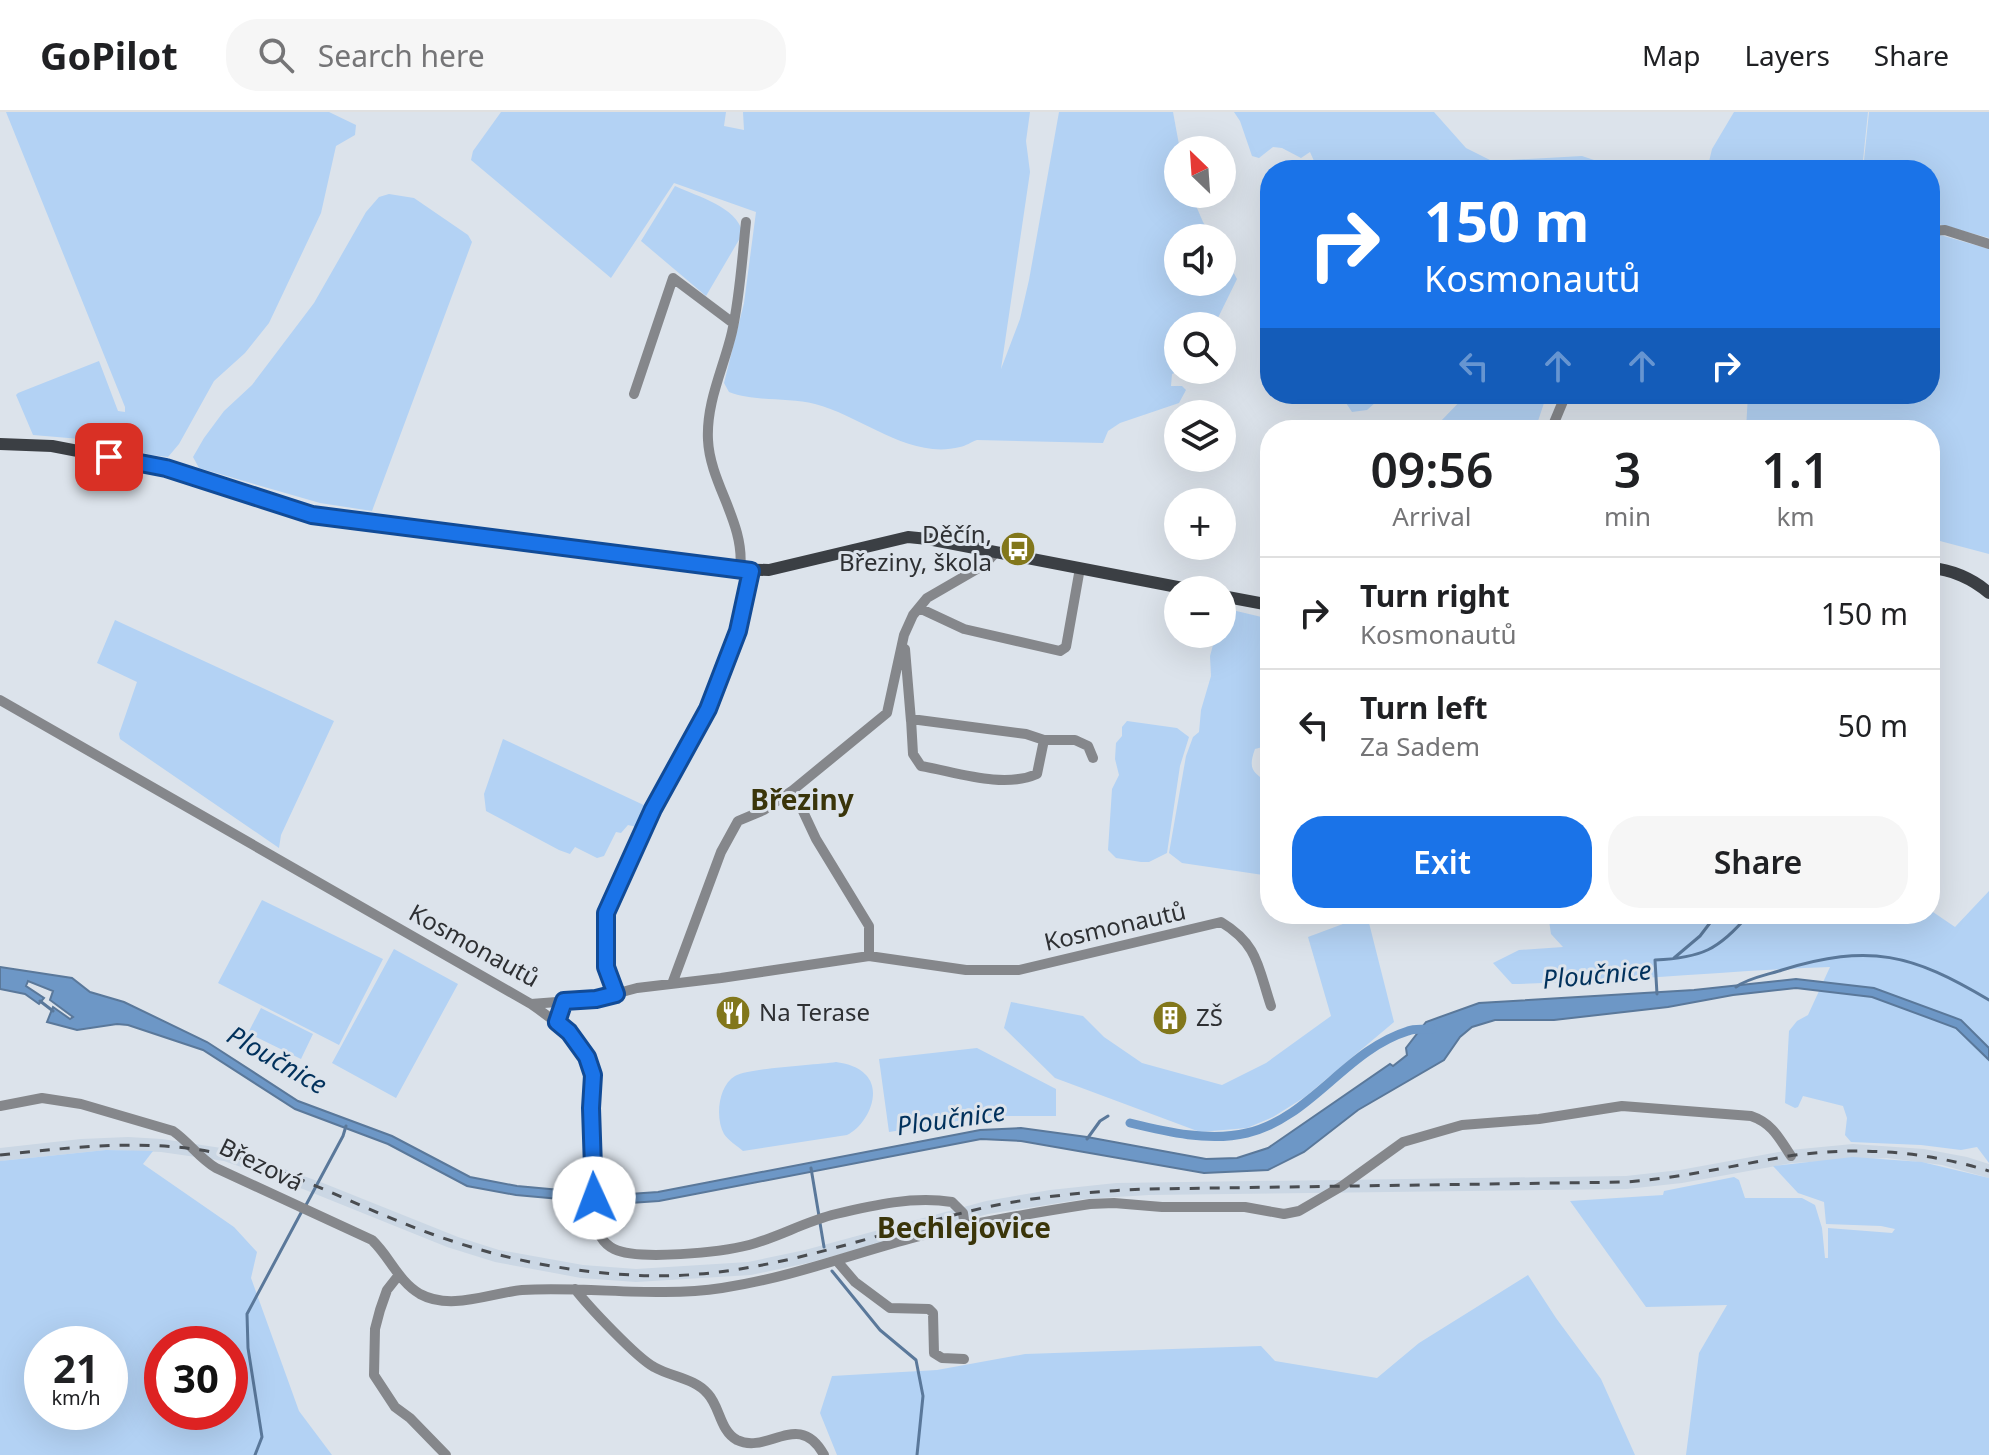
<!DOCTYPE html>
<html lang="en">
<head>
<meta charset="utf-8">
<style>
  :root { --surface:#fff; --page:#f6f6f6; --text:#202124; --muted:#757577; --line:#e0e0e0; --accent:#1a73e8 }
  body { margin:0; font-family:"Noto Sans",sans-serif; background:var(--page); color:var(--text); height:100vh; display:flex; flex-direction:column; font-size:30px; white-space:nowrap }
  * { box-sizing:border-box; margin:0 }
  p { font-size:26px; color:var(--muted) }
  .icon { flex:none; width:44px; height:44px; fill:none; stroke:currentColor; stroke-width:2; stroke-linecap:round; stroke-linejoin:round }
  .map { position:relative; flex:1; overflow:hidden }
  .panel { position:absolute; left:1260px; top:308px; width:680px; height:504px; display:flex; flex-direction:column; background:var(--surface); border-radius:32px; box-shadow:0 8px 32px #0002 }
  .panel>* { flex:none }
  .hud { position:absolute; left:1260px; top:48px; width:680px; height:244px; border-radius:32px; box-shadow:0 8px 32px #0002; background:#1a73e8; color:#fff; overflow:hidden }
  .needle { width:52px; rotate:335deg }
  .fabs { position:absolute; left:1164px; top:24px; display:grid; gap:16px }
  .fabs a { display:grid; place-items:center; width:72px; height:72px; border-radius:50%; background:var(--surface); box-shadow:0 8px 32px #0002; font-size:40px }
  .speed { position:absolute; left:24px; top:1214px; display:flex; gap:16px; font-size:40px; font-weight:700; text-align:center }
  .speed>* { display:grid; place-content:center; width:104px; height:104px; border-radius:50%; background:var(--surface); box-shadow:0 8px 32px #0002; line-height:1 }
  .speed small { font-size:20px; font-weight:400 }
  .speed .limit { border:12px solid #d22; background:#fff; color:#111 }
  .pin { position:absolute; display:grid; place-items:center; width:68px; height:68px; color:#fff; margin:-34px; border-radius:16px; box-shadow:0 4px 12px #0006 }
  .me { position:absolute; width:88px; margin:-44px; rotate:358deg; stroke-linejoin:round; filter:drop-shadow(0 0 6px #0008) }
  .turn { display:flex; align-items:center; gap:28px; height:168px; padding:0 32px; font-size:36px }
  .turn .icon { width:104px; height:104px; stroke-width:2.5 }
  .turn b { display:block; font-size:56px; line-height:68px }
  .lanes { display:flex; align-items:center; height:76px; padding:0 32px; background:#0003; justify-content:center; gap:40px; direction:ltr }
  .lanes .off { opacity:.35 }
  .eta { display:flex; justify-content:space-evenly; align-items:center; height:136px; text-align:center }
  .eta b { font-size:48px; font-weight:600; line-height:56px }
  .button { display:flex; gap:16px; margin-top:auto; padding:16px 32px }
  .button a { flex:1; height:92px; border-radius:32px; background:var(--accent); color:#fff; font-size:32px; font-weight:600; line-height:92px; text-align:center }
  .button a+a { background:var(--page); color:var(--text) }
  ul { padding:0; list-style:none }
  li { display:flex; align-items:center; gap:24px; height:112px; padding:0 32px; border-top:2px solid var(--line) }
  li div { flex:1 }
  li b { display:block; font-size:30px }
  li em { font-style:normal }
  header { display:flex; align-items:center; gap:48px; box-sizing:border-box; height:112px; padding:0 40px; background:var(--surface); border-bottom:2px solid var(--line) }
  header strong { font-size:38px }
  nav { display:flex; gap:44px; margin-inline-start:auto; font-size:28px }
  .search { width:560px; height:72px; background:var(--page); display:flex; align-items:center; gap:20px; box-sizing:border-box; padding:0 28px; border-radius:32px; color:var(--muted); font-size:30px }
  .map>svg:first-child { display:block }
</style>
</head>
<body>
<header>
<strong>GoPilot</strong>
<div class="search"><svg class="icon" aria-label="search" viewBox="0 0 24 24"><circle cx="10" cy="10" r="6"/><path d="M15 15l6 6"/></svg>Search here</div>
<nav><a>Map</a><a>Layers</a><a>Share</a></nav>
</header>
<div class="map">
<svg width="1989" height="1343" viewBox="0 0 1989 1343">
  <rect width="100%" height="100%" fill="#dce3eb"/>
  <!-- built -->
  <path fill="#cbd7e4" d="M128,1025L162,1027L228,1037L323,1071L458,1125L499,1138L583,1153L636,1157L748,1150L805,1138L986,1089L1050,1078L1116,1071L1626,1064L1680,1058L1790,1038L1853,1032L1924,1037L1967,1045L1989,1052V1066L1942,1053L1887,1046L1792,1051L1682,1071L1627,1077L1149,1083L1084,1087L988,1102L808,1151L751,1163L636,1170L581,1166L495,1150L447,1135L303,1077L224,1049L161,1040L106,1038L0,1049V1036L81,1027Z"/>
  <!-- green -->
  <path fill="#b3d2f4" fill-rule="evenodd" d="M6,0H329L356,13L355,23L336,34L321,101L269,211L245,241L214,269L179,332L168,345L151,343L104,329L33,323L16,283L18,281L99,249L118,299L125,300V295Z
    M501,0H726L724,14L744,18L743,0H1030L1026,29L1030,60L1001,257L1020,207L1029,168L1059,0H1173L1180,38H1178V82H1191L1203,110L1213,126H1178V170H1222V139L1237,167L1214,214H1178V258H1182L1172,262L1171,274H1182L1186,278L1179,291L1120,311L1108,319L1103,331L977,328C971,330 966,334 960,335C909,348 862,304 815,292C787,285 755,290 729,280L724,271L744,191L756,100L674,71L611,166L471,48L473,39Z
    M1234,0H1434L1466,36L1492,49L1582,44L1606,52V58H1318L1310,40L1301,46L1282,36L1273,35L1259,46L1252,44L1240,9Z
    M1734,0H1868L1862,58H1707L1712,37Z
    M1869,0H1989V126L1938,112H1930V58H1863Z
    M675,74C698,85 736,94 743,121L706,184L641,129Z
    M389,82L414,86L468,123L472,130L372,399L320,391L199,356L193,345L204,326L224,299L252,273L314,191L366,100L379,85Z
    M1937,122L1989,137V442L1940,429L1930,430V318H1746L1748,282H1930V123Z
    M1340,282H1385L1367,298L1352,300Z
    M1467,282H1547L1535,318H1439L1440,310Z
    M1228,497L1270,507V633L1255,637C1247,659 1254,660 1270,673V764L1182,751L1169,741L1186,644L1193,625L1199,620L1201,598L1211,564L1210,544L1216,522H1222V505Z
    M115,508L334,609L281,723L279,736L120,627L119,622L137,570L97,551Z
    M1127,609L1177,616L1189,625L1180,654L1167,741L1149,750H1141L1116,746L1108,738L1112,677L1119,663L1115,647L1116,631L1122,624V615Z
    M503,627L650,696L641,716L628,713L621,721L616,720L604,744L597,746L575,735L570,742L559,738L486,699L484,682Z
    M1989,779V1051L1977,1035L1961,1038L1921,1033L1851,1030L1845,1023L1847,1006L1843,994L1803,984L1798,995L1795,996L1785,991L1789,919L1797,909L1808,903L1830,855C1724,859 1618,870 1512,872L1493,851L1519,838L1563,835L1551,822L1548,802H1930V798L1955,815Z
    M262,788L383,847L339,933L218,871Z
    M1367,803L1394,910L1305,985L1273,1005L1247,1016L1200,1020L1055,966L1004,916L1011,890L1083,904L1104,925L1142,951L1222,973L1266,951L1331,904L1308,825Z
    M394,837L458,872L396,986L332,951Z
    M261,896L313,922L301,947L248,921Z
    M977,936L1056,977V1004H989L889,1020L879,947Z
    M836,950C847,952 858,954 866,963C883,981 866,1014 847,1023L743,1039C737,1034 728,1028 724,1022C715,1006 718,974 735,964C749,956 816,953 836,950Z
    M106,1038L153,1039L143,1052L234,1115L257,1140L251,1166L299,1299L332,1343H0V1049ZM42,1232H110V1300H42ZM162,1232H230V1300H162Z
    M1853,1045L1922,1050L1989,1066V1343H1686L1699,1241L1727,1193L1646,1195L1570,1089L1663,1083L1664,1079L1734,1065L1739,1068L1745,1086H1802L1815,1093L1822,1116L1825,1146H1828V1116L1892,1121L1895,1117L1881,1114L1826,1112L1824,1090L1798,1081L1773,1054Z
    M1528,1163L1556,1206L1601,1267L1635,1343H837L820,1301L832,1264L937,1258L1025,1242L1261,1234L1275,1249L1377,1266L1419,1231Z"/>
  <!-- water -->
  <path fill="#6d97c6" stroke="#5a789a" stroke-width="2" d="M0,855L72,866L90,880L124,890L207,930L298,989L392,1024L470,1065L517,1074L615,1083L658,1080L980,1018L1021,1016L1087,1025L1206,1047L1237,1046L1268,1036L1390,952L1393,954L1407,943L1406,936L1426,910L1479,891L1694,878L1796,867L1874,876L1961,908L1989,936V948L1956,916L1872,885L1796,876L1733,883L1668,895L1554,908H1495L1472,915L1460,925L1444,948L1358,998L1304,1040L1268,1058L1204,1061L1021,1029L981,1027L659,1089L615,1092L516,1083L467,1074L388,1032L295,997L203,938L128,913L117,912L77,918L47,910L53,895L70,907L73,905L50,888L53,879L28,869L26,874L44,886L39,892L25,882L0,877Z"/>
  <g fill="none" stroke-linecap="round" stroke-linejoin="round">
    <!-- stream -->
    <path stroke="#5a789a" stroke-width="3" d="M1674,846L1700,824L1716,803
      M1736,875C1748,866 1767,863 1782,858C1870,831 1912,842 1989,888
      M1657,882L1655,848C1701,846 1719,838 1749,802
      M40,889L53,899
      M1087,1027L1100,1009L1108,1004
      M811,1056L819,1104
      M306,1093L343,1024L346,1014
      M820,1111L824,1135
      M832,1159L880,1218L916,1248L923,1284L917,1343
      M255,1343L262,1325L248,1236L247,1202L302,1099"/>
    <!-- canal -->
    <path stroke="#6d97c6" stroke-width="9" d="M1130,1011C1167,1020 1209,1030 1247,1021C1311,1006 1346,938 1408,919C1415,916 1424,918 1432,917"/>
    <!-- minor -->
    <path stroke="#85878b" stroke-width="10" d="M1930,119L1945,118L1989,132
      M634,282L673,166L733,211
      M1551,318L1566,282
      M740,458C746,412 710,372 708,328C706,290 724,255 732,220C740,184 742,147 746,110
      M919,496L964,517L1060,539L1066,535L1080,456
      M905,537L911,609
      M0,588L531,892C554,908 575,923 588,948C596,963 591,980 591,996C591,1033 594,1071 595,1108C598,1121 602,1131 614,1137C638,1149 722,1140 749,1133C779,1125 806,1109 836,1102C874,1093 913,1084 952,1090L963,1101L965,1115
      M911,607L1026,622L1044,628L1037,662C1003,677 956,660 921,654L913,642Z
      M1044,628H1075L1088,634L1093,646
      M793,678L816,727L869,814V844
      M672,872L721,740L738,709L764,698L793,678L887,601L904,523L913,503L927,486L984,453L996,440
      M616,882L606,855L604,827L606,801L653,697L708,597L738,519L751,459
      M531,892L596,887L637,876L721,866L869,844L966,858H1019L1221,810C1258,832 1258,855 1271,894
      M0,994L42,986L81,992L173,1019C189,1030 199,1046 216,1056L372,1128C390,1145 398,1169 420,1182C451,1199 490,1181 522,1178C589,1174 656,1186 722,1176C789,1166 852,1142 916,1125C973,1111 1032,1101 1090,1092L1114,1091L1162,1095H1245L1284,1102L1299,1099L1342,1074L1403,1030L1462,1013L1539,1007L1622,994L1751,1004C1772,1011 1779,1026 1791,1044
      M837,1149L855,1170L890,1196L929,1197L933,1201L934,1241L942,1246L964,1247
      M398,1164L387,1178L380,1198L375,1217L374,1263L395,1295L410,1306L446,1343
      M575,1177C588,1194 637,1246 654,1255C671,1265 695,1266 708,1282C720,1295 720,1319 737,1328C768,1343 799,1297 824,1343"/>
    <!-- major -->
    <path stroke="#3b3f44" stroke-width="12" d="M0,332L52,334L166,356L312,403L722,457L769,458L908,425L928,427L1193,478
      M1930,456C1951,457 1973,467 1989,481
      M1222,484L1270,493"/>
    <!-- rail -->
    <path stroke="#494c50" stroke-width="3" stroke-dasharray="10 10" stroke-linecap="butt" d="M0,1043C75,1035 148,1026 222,1042C285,1056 344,1088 403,1111C477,1141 552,1159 632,1163C755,1171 868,1122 987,1095C1040,1084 1094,1079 1148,1077L1626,1070C1682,1066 1735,1053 1789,1044C1856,1034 1925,1039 1989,1059"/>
  </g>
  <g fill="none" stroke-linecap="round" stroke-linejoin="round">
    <defs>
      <path id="route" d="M109,345L166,356L312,403L751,459L738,519L708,597L653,697L606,801V855L616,882L596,887L564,889L557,910L569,920L587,945L593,963L591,996L594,1086"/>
    </defs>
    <!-- route casing -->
    <use href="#route" stroke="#114b97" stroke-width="20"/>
    <!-- route -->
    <use href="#route" stroke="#1a73e8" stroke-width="14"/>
  </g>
  <!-- icons -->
  <defs>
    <symbol id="bus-disc" viewBox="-11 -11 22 22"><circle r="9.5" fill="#82771b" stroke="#dce3eb"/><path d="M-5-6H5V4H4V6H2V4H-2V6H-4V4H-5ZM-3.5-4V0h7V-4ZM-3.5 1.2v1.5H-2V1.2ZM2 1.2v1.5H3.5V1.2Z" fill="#fff"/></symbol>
    <symbol id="restaurant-disc" viewBox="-11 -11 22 22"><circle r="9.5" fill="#82771b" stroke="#dce3eb"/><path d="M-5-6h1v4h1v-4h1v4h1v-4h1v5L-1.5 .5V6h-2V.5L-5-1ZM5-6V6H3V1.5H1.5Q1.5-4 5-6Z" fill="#fff"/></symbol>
    <symbol id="building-disc" viewBox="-11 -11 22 22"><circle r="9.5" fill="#82771b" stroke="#dce3eb"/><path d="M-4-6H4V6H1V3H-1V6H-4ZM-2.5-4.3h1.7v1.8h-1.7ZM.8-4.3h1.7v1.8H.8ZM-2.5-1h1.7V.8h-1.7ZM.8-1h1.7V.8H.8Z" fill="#fff"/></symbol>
  </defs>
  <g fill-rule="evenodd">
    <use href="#bus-disc" x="998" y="417" width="40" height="40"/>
    <use href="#restaurant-disc" x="713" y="881" width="40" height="40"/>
    <use href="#building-disc" x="1150" y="886" width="40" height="40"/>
  </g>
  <g text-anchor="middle" stroke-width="6" stroke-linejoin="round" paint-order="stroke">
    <!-- poi labels -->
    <g font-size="24" fill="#2e3033" stroke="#dce3eb" text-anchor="start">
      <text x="992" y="431" text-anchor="end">Děčín,<tspan x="992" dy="28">Březiny, škola</tspan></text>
      <text x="759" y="909">Na Terase</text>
      <text x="1196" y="914">ZŠ</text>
    </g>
    <!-- street labels -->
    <g font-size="24" fill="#2e3033" stroke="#dce3eb">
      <text transform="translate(1115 815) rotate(-13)" y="8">Kosmonautů</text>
      <text transform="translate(474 834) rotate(29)" y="8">Kosmonautů</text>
      <text transform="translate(261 1053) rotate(26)" y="8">Březová</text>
    </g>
    <!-- water labels -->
    <g font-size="26" font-style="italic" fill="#01315c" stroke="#dce3eb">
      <text transform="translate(1597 863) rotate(-5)" y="9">Ploučnice</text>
      <text transform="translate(277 948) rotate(30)" y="9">Ploučnice</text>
      <text transform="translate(951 1007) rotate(-8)" y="9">Ploučnice</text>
    </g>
    <!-- quarter labels -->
    <g font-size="28" font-weight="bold" fill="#3a350a" stroke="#dce3eb">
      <text x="802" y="698">Březiny</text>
      <text x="964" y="1126">Bechlejovice</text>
    </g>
  </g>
</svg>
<div class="fabs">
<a><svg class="needle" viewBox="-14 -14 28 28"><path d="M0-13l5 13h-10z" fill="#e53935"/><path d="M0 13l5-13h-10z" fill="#757577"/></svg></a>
<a><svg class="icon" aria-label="sound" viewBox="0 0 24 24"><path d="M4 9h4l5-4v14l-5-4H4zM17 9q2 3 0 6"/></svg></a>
<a><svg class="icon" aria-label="search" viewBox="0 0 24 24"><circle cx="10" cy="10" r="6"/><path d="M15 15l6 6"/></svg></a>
<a><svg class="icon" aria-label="layers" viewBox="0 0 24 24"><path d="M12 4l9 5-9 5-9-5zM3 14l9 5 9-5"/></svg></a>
<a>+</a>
<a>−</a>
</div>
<div class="speed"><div>21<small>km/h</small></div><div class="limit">30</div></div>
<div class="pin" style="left:109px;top:345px;background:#d93025"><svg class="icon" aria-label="arrive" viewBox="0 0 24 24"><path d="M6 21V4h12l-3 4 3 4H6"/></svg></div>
<svg class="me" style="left:594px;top:1086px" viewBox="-20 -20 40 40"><circle r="19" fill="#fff"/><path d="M0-13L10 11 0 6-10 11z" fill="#1a73e8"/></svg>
<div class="hud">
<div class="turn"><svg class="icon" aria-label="right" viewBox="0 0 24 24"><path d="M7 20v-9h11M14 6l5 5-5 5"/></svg><div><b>150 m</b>Kosmonautů</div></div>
<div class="lanes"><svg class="icon off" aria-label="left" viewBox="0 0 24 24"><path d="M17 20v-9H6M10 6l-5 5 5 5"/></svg><svg class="icon off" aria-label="ahead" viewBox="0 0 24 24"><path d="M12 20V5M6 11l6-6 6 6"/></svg><svg class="icon off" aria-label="ahead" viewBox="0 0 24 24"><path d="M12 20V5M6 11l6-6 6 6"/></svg><svg class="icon" aria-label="right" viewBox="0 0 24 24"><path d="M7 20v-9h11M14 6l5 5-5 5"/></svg></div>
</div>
<section class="panel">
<div class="eta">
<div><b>09:56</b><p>Arrival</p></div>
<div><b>3</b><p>min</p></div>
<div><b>1.1</b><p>km</p></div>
</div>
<ul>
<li><svg class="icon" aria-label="right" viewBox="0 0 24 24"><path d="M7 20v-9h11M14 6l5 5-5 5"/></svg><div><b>Turn right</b><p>Kosmonautů</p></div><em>150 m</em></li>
<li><svg class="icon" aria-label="left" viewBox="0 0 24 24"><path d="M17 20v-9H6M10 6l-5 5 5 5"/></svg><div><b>Turn left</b><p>Za Sadem</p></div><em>50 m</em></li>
</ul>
<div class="button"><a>Exit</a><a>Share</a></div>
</section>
</div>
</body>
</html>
